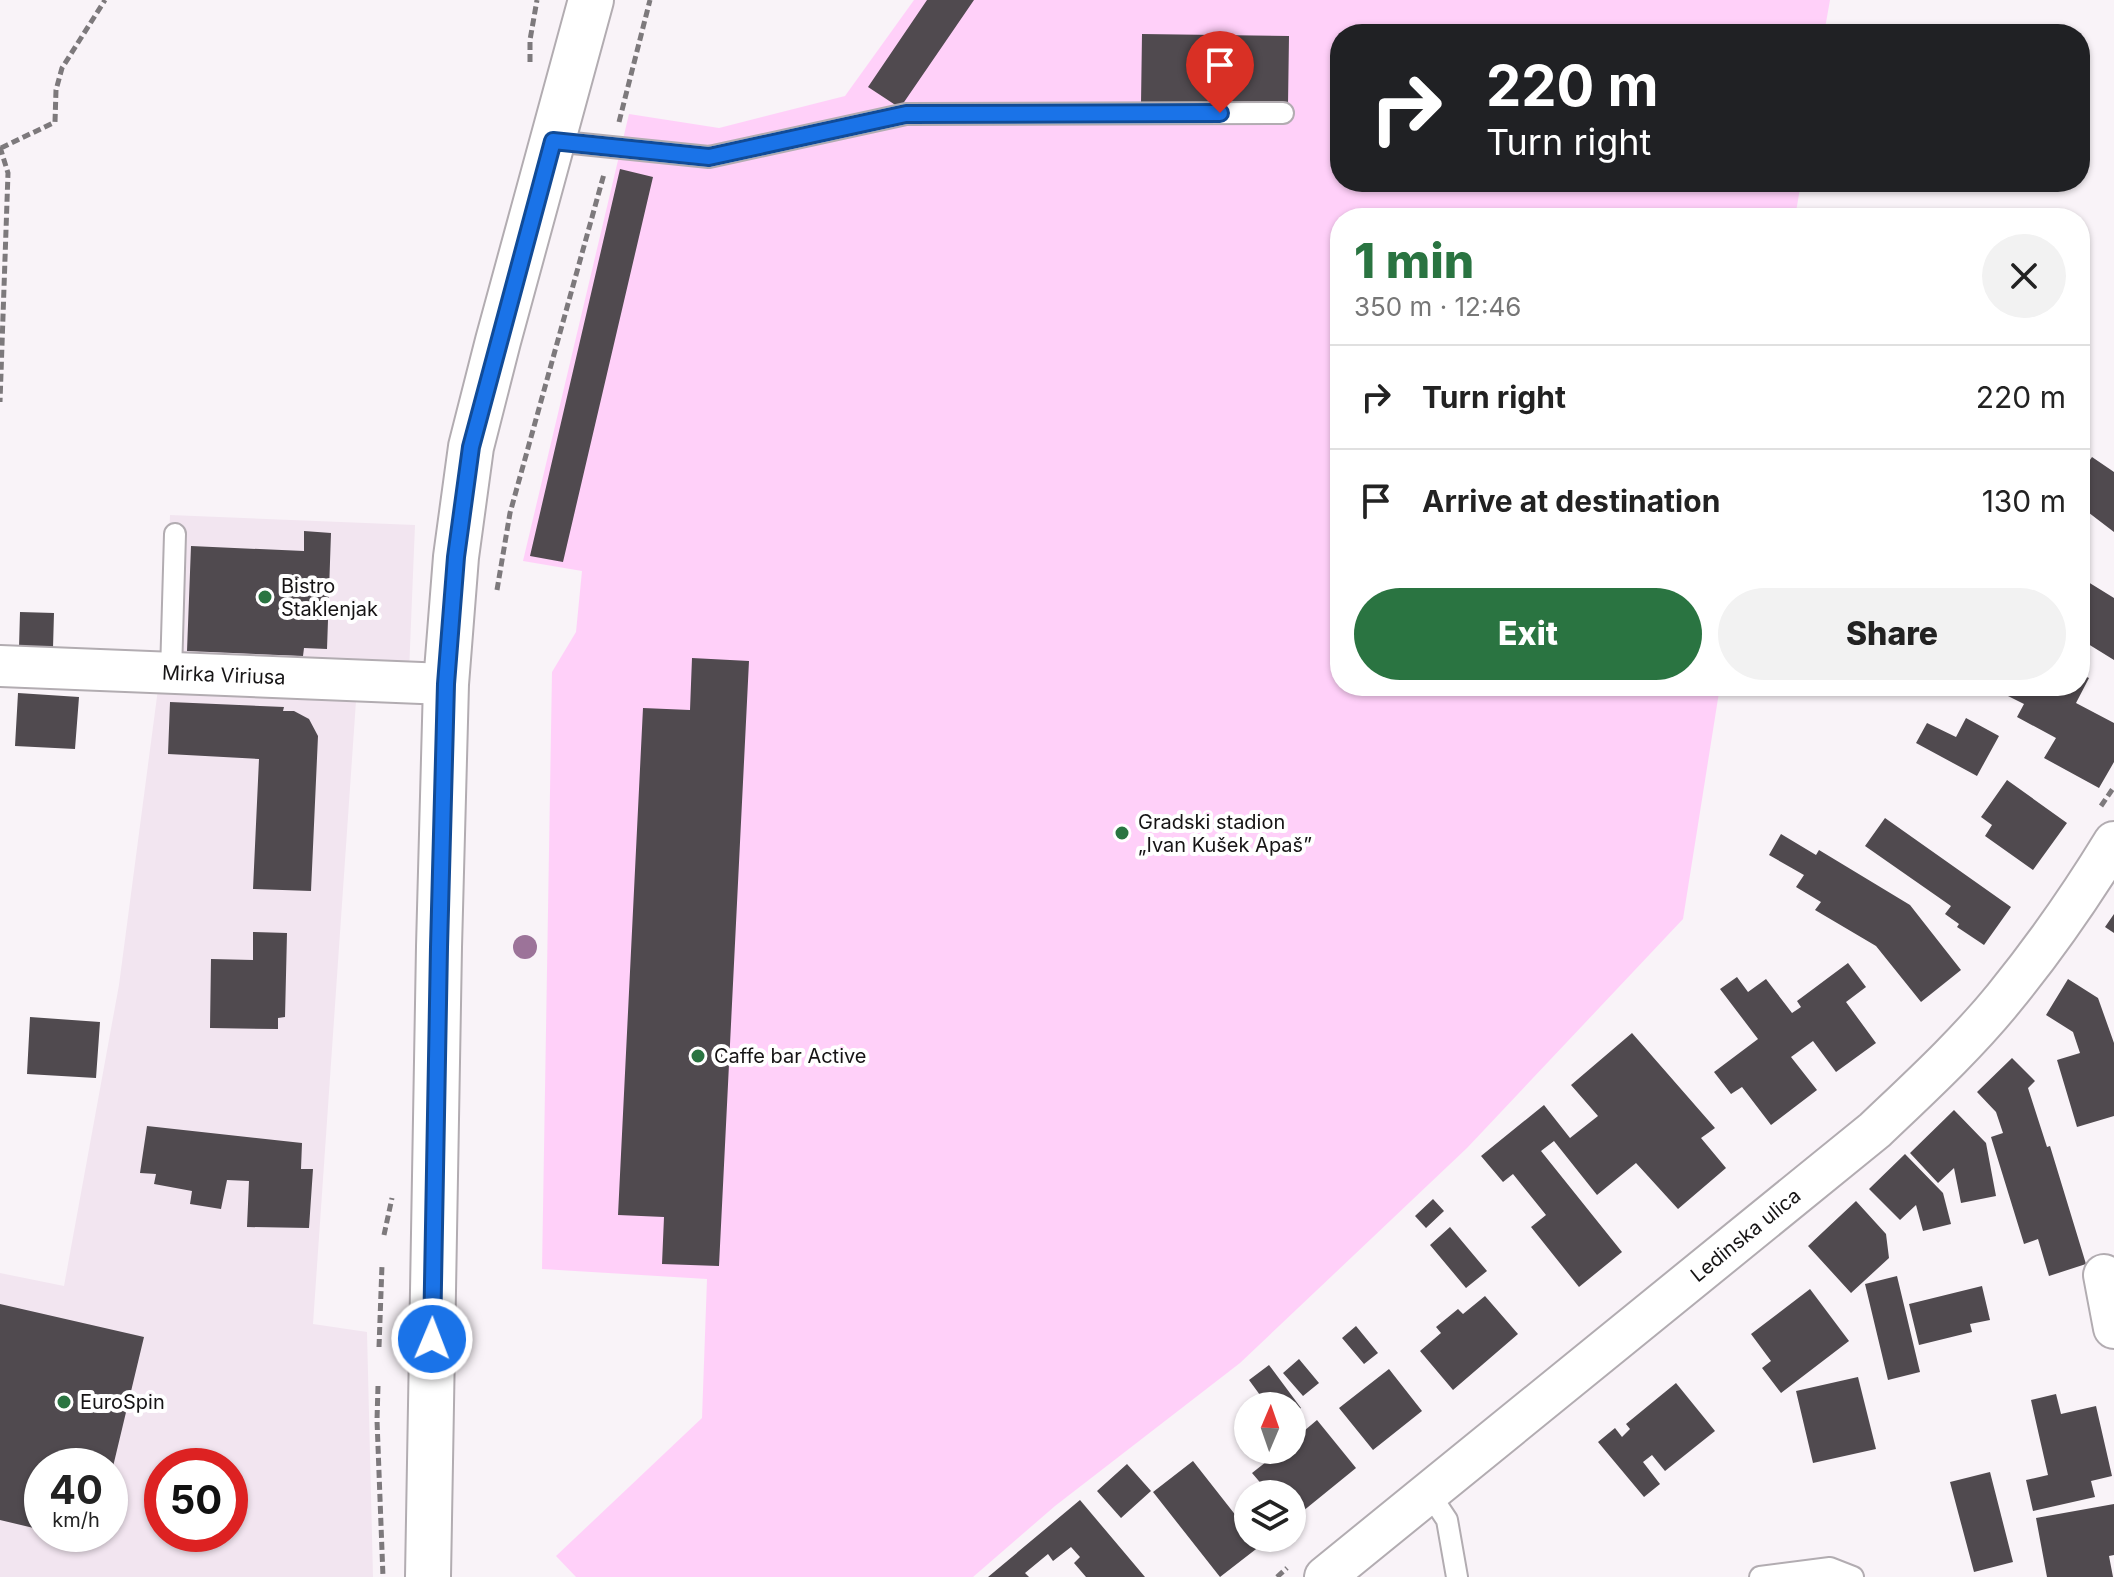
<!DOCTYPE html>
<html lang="en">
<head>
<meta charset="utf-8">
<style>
  :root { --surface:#fff; --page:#f2f2f2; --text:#222; --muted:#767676; --line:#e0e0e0; --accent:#2a7441 }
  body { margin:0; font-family:Inter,sans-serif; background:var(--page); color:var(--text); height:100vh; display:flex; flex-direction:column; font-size:30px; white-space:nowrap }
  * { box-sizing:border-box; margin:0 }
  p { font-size:26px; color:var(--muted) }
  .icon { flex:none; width:44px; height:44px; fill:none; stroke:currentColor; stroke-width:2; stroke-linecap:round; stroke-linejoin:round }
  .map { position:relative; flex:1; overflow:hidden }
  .side { position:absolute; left:1330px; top:208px; width:760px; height:488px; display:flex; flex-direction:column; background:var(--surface); border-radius:32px; box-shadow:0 2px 6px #0004 }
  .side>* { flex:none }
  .top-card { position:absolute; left:1330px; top:24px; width:760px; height:168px; border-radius:32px; box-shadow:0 2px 6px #0004; background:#202124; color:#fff; overflow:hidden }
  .needle { width:52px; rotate:2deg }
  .tools { position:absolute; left:1234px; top:1392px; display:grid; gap:16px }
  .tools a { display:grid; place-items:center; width:72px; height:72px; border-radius:50%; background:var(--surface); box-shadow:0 2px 6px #0004; font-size:40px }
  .speed { position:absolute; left:24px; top:1448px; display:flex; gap:16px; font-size:40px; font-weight:700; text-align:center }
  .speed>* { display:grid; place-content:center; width:104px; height:104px; border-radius:50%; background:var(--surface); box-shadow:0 2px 6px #0004; line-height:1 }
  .speed small { font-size:20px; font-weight:400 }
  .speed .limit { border:12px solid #d22; background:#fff; color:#111 }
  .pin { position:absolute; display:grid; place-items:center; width:68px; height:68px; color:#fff; margin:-82px -34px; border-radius:50% 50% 50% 0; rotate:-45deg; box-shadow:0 0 8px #0007 }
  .pin .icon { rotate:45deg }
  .me { position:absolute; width:88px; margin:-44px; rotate:1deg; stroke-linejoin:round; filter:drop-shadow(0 0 6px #0008) }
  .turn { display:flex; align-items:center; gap:28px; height:168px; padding:0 24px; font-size:36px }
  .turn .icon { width:104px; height:104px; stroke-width:2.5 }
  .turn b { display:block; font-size:56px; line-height:68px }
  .round { display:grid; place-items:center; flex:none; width:84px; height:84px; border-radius:42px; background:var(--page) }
  .summary { display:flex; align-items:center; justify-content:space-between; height:136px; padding:0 24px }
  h1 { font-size:48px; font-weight:800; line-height:60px; color:var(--accent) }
  .cta { display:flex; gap:16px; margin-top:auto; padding:16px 24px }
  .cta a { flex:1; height:92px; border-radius:48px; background:var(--accent); color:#fff; font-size:32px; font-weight:800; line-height:92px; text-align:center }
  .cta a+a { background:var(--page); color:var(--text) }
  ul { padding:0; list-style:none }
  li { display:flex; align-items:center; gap:24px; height:104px; padding:0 24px; border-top:2px solid var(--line) }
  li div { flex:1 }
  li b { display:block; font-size:30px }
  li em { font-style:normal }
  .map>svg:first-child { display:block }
</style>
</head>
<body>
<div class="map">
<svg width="2114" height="1577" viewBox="0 0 2114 1577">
  <rect width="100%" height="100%" fill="#f9f3f8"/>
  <!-- built -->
  <path fill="#f2e5f0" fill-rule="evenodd" d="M170,515L415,525L409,672L164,662Z
    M158,689L356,701L313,1324L367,1332L373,1577H0V1273L64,1286L119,985ZM42,1466H110V1534H42ZM162,1466H230V1534H162Z"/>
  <!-- green -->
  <path fill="#ffd0f9" d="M914,0H1830L1824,34H1340V182H1801L1795,218H1340V686H1720L1683,919L1467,1148L1240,1363L1055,1506L973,1577H576L556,1556L702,1418L707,1279L542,1269L552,672L576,632L582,571L523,561L629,114L719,128L845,96Z"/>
  <!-- building -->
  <path fill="#504a4f" d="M927,0H974L900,108L868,87Z
    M1142,34L1289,36L1288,105L1141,104Z
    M620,169L653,177L563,562L530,556Z
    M2092,457L2114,472V532L2080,506V474Z
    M304,531L331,533L327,649L304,648L303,656L187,651L191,546L304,551Z
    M2080,577L2114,598V660L2080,639Z
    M20,612L54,613L53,648H19Z
    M692,658L749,661L719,1266L662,1264L664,1217L618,1215L643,708L690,710Z
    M2080,674L2089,678L2076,703L2114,723V762L2099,788L2044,758L2056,738L2017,717L2024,704L1996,690L1998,686H2080Z
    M18,693L79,697L75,749L15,746Z
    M170,702L284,707L283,711H294L309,719L318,736L311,891L253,889L259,759L168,754Z
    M1966,718L1999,736L1977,776L1916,743L1927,723L1956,737Z
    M2007,780L2067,823L2033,870L1985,836L1992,825L1981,817Z
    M1885,818L2011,907L1984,945L1957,927L1959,924L1945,914L1951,906L1865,846Z
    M1781,834L1816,855L1819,850L1910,905L1961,970L1921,1002L1876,946L1815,910L1821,902L1796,887L1804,875L1769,855Z
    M2114,914V933L2105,927Z
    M253,932L287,933L285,1017L278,1018V1029L210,1028L211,959L253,960Z
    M1848,963L1866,987L1846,1002L1876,1043L1836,1072L1813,1041L1791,1057L1817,1090L1771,1125L1742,1087L1731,1094L1714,1072L1758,1039L1720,989L1737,977L1748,992L1766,979L1792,1013L1801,1007L1797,1001Z
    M2068,979L2098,998L2114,1043V1116L2077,1127L2057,1060L2080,1053L2073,1032L2046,1015Z
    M30,1017L100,1022L96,1078L27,1074Z
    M1632,1033L1715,1128L1701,1138L1726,1168L1678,1209L1636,1163L1597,1195L1554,1141L1541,1151L1622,1252L1579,1287L1531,1227L1546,1215L1513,1174L1503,1182L1481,1156L1544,1105L1570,1138L1598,1116L1571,1085Z
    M2012,1058L2035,1081L2028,1088L2047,1147L2050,1146L2086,1264L2049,1276L2038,1239L2024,1244L1991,1137L2003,1133L1996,1112L1977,1092Z
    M1954,1110L1986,1143L1996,1196L1961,1203L1954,1168L1938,1183L1910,1153Z
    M147,1126L302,1143L301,1169H313L309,1228L247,1227L249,1181L227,1180L221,1209L190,1204L192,1191L154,1184L156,1174L140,1173Z
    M1905,1154L1943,1193L1951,1224L1923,1231L1916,1205L1900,1220L1869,1189Z
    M1433,1199L1444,1211L1426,1228L1415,1216Z
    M1856,1201L1886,1234L1889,1258L1851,1293L1808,1246Z
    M1450,1227L1487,1271L1466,1288L1430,1245Z
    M1897,1276L1920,1372L1888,1380L1865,1284Z
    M1982,1286L1990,1320L1970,1324L1972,1332L1919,1345L1909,1304Z
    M1810,1289L1849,1341L1781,1393L1762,1368L1771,1361L1751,1334Z
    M1485,1296L1518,1334L1453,1390L1420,1351L1441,1333L1436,1327L1458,1309L1463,1314Z
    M0,1304L144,1337L111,1475L110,1466H42V1530L0,1520Z
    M1356,1326L1378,1353L1364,1364L1342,1338Z
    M1299,1359L1319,1383L1303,1396L1283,1373Z
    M1269,1365L1301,1408L1292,1414V1406H1268L1249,1380Z
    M1389,1369L1422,1411L1373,1450L1339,1408Z
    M1858,1377L1876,1449L1813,1463L1796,1391Z
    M1676,1383L1715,1431L1665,1471L1652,1455L1643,1462L1660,1484L1644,1497L1598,1442L1615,1428L1622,1437L1630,1429L1626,1424Z
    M2056,1394L2061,1414L2096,1406L2112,1476L2091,1481L2095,1497L2033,1511L2026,1480L2048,1475L2031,1400Z
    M1317,1420L1356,1468L1292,1520V1494H1270L1252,1473L1281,1450H1292V1441Z
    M1193,1461L1248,1531V1538H1254L1260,1546L1220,1577L1153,1492Z
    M1127,1464L1151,1491L1121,1518L1097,1491Z
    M1990,1472L2013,1562L1974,1572L1950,1482Z
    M1080,1500L1145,1577H1086L1074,1563L1080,1557L1071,1547L1053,1561L1048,1554L1025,1573L1029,1577H988Z
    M2114,1504V1555L2109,1556L2113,1577H2047L2036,1518Z
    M65,1534H97L95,1542Z"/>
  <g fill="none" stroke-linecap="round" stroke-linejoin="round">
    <defs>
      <path id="lane" d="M553,141L709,157L906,114L1283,113
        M171,673L175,534
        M1429,1493L1447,1520L1457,1577
        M1760,1577L1830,1568L1853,1577"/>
      <g id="street">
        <path id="s1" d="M0,666L446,684"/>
        <path d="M2104,1275L2114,1328"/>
        <path id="s2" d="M1325,1577L1875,1130C1919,1088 1965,1046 2004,998C2044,949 2081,896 2114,842"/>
      </g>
      <path id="secondary" d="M428,1577L439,947L446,684L456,557L471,447L498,341L591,0"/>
    </defs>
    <!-- lane casing -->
    <use href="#lane" stroke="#b2acb1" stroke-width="24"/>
    <!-- street casing -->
    <use href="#street" stroke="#b2acb1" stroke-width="44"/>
    <!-- secondary casing -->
    <use href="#secondary" stroke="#b2acb1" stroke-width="48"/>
    <!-- path -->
    <path stroke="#7d797c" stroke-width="5" stroke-dasharray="8 4" stroke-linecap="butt" d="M530,62V40L537,0
      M619,122L650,0
      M0,147L8,173L0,402
      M1,148L55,122L56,90L62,68L105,0
      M497,590L510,513L604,174
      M2101,806L2114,787
      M384,1235L392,1198
      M379,1347L382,1265
      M378,1386L377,1420L383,1577
      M1277,1577L1287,1568"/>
    <!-- lane -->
    <use href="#lane" stroke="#fff" stroke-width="20"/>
    <!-- street -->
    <use href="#street" stroke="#fff" stroke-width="40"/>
    <!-- secondary -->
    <use href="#secondary" stroke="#fff" stroke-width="44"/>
  </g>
  <!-- trees -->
  <circle fill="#9c7399" cx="525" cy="947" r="12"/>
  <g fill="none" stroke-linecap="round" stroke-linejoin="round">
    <defs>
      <path id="route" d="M432,1339L439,947L446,684L456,557L471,447L553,141L709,157L906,114L1220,113"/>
    </defs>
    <!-- route casing -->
    <use href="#route" stroke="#114b97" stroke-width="20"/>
    <!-- route -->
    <use href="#route" stroke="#1a73e8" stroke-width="14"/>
  </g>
  <!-- markers -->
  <g fill="#2a7441" stroke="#fff" stroke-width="3">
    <circle cx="265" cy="597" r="8"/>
    <circle cx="1122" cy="833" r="8"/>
    <circle cx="698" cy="1056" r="8"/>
    <circle cx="64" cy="1402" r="8"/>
  </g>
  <g text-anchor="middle" stroke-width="8" stroke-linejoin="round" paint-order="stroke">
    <!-- poi labels -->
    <g font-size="20" fill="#161415" stroke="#fff" text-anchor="start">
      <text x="281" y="593">Bistro<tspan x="281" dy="23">Staklenjak</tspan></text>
      <text x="1138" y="829">Gradski stadion<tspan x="1138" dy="23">„Ivan Kušek Apaš”</tspan></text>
      <text x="714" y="1063">Caffe bar Active</text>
      <text x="80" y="1409">EuroSpin</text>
    </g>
    <!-- street labels -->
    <g font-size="20" fill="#161415" stroke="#fff">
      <text dy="7" stroke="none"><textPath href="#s1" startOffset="224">Mirka Viriusa</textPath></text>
      <text dy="7" stroke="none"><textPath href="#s2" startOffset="542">Ledinska ulica</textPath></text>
    </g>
  </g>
</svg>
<div class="tools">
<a><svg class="needle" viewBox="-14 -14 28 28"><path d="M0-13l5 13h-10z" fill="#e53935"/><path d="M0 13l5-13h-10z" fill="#767676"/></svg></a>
<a><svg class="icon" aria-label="layers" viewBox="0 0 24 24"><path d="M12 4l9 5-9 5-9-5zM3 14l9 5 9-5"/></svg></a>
</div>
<div class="speed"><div>40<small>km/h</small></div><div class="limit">50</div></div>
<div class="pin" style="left:1220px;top:113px;background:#d93025"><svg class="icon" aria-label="arrive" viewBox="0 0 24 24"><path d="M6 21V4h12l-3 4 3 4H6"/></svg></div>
<svg class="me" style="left:432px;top:1339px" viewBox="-20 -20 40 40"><circle r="17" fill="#1a73e8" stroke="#fff" stroke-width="3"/><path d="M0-11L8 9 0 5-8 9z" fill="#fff"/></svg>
<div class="top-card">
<div class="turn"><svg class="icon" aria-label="right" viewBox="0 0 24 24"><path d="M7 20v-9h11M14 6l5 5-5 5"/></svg><div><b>220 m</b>Turn right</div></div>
</div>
<section class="side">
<div class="summary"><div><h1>1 min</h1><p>350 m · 12:46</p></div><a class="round"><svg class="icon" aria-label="close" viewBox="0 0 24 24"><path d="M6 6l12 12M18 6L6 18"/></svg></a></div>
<ul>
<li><svg class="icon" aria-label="right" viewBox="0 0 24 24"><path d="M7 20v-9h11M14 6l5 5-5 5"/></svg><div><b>Turn right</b></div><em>220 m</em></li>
<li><svg class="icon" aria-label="arrive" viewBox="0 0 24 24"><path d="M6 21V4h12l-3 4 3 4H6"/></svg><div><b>Arrive at destination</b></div><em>130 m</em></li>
</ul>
<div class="cta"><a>Exit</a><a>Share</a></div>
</section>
</div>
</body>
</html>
